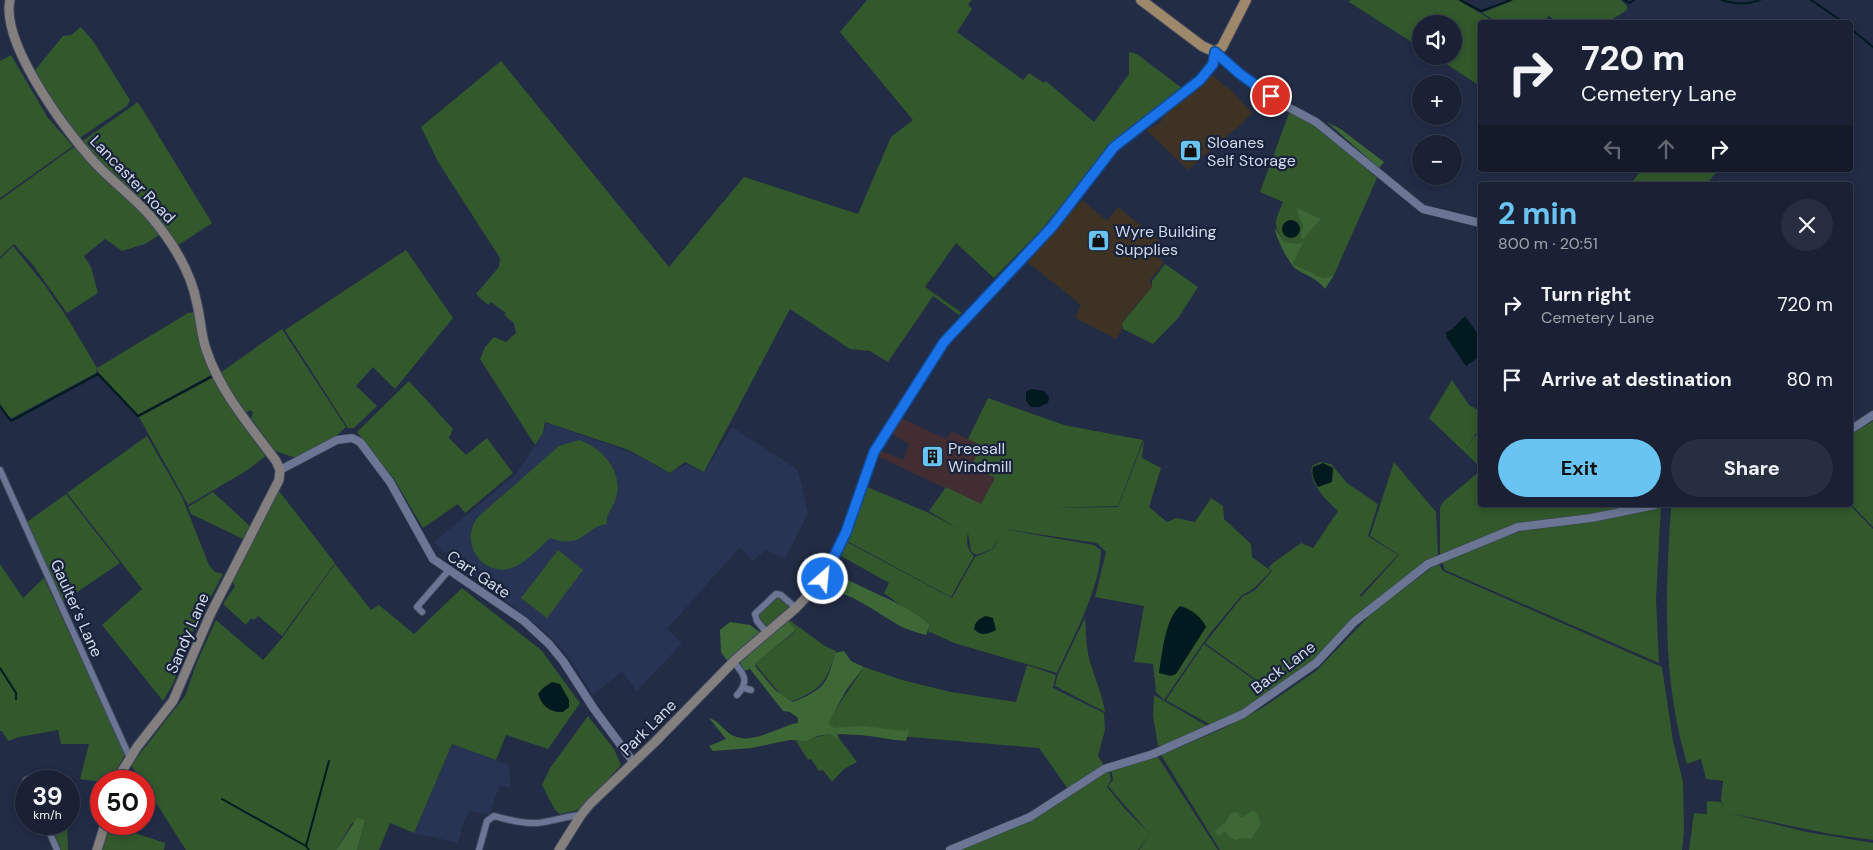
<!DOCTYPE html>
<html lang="en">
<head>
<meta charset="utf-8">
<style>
  :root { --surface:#1a2134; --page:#272e40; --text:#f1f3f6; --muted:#9fa3ac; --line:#383e4f; --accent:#69c4f1 }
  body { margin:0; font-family:"DM Sans",sans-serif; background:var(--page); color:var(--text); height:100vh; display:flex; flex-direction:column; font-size:19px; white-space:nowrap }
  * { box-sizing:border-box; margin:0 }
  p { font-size:16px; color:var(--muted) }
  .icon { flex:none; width:28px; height:28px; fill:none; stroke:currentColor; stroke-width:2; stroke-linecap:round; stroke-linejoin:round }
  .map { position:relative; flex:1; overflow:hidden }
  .panel { position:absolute; left:1478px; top:182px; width:375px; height:325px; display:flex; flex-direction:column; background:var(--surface); border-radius:5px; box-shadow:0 2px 8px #0003,0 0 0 1px var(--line) }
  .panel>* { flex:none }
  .hud { position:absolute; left:1478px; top:20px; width:375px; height:152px; border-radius:5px; box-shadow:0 2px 8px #0003,0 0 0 1px var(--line); background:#1a2134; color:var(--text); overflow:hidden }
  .tools { position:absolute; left:1412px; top:15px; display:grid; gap:10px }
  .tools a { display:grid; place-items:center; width:50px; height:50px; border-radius:50%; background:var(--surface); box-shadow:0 2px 8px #0003,0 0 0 1px var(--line); font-size:25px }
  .speed { position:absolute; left:15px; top:770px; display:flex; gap:10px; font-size:25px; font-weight:700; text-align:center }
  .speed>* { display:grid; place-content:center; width:65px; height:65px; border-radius:50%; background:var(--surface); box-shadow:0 2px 8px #0003,0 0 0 1px var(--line); line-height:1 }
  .speed small { font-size:12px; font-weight:400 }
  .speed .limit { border:8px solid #d22; background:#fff; color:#111 }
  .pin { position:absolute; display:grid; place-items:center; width:42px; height:42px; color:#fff; margin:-21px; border:2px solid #fff; border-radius:50%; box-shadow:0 1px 5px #0007 }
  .me { position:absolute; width:55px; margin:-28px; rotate:27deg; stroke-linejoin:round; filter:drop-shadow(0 0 4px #0008) }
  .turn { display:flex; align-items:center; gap:18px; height:105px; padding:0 20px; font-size:22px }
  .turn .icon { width:65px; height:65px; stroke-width:2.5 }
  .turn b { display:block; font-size:35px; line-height:42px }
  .lanes { display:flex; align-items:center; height:48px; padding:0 20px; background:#0003; justify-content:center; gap:25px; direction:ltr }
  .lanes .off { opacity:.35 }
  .round { display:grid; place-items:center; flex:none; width:52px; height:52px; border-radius:26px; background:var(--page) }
  .head { display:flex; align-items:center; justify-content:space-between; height:85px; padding:0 20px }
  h1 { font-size:30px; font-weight:700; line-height:38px; color:var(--accent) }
  .primary-button { display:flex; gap:10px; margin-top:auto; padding:10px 20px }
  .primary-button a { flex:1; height:58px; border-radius:30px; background:var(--accent); color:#111; font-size:20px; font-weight:700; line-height:58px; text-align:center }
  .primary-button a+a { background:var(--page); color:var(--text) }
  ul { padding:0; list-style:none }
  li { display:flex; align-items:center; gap:15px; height:75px; padding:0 20px }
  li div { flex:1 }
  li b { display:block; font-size:19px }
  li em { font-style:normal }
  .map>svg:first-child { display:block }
</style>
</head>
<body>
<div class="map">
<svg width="1873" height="850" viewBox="0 0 1873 850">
  <rect width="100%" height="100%" fill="#222c45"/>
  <!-- commercial -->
  <path fill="#3d3223" d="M1209,73L1231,90L1252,113L1242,123L1188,170L1146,130L1160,123L1165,113Z
    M1082,200L1107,221L1118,207L1162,243L1155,254L1164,263L1150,280L1152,287L1122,322V330L1116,339L1075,318L1081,305L1025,260Z"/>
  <!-- industrial -->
  <path fill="#422e32" d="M899,417L946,439L952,431L981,445L977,455L995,478L981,505L877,456L882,451L903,460L909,444L892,434Z"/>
  <!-- built -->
  <path fill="#283453" d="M547,423L630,452L670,473L686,464L704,473L732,427L798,470L808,513L785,559L766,550L753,561L740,547L667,629L682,643L637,691L622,672L593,695L568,656L548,634L448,555L434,542L516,474L544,432Z
    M452,744L509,765L511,788L499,786L490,814H483L470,810L466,819L464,820L458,843L414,833Z"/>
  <!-- green -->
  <path fill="#32582c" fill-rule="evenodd" d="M867,0H972L968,4L972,9L957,32L1023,80L1029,73L1044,83L1046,81L1094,122L1129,74V52L1137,54L1183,89L1104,154L1043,228L994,278L956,243L925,287L962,313L959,315L933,296L888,362L870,351L850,349L790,309L704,472L685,462L670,473L629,450L545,422L543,433L535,445L480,359L485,347L494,337L506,342L516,333L514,323L504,315L506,313L491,302L488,305L476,294L499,267L500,258L438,162L421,127L501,61L669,267L744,177L858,214L891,137L913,120L840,32Z
    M1350,0H1458L1495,22H1480V86L1434,56H1454V24H1421V48L1349,2Z
    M1514,0H1621L1627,6V10L1608,22H1557L1549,16L1542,22H1498L1482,13Z
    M81,27L93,41L130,100L127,106L78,139L31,75L63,36L71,35Z
    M11,55L48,118L73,146L0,198V61Z
    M138,102L212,223L177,246L157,217L101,165L81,142Z
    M1289,113L1316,125L1377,178L1334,275L1323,278L1293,264L1299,244L1284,242C1272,222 1275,223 1283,202L1260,192ZM1298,215L1321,219L1303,240L1300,236L1303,226Z
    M74,147L140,209L161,234L145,244L122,251L105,239L84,256L91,267L98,293L67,313L33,265L14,244L0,257V200Z
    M1641,170H1718L1706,185H1630Z
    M13,246L44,284L68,319L97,368L96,373L12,418L7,415L0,404V259Z
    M406,250L453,318L395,389L373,367L356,386L377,406L354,428H348L285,330Z
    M1165,264L1198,287L1179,317L1153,344L1123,329L1122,323L1152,287V281Z
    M194,312L202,353L211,375L138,415L98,372L97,368L188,313Z
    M282,329L346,427L336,436L296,458L275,451L251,418L253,412L250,410L246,413L220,373Z
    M213,377L267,455L246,471L188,505L139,417Z
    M1452,380L1469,405L1480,411V431L1474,436L1465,451L1474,437L1480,433V467L1429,418Z
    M409,381L453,429L449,438L466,455L487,438L513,473L465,513L458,504L423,528L394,479L357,432Z
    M988,398L1064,425L1143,440L1118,506L1047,508L1118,507L1144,440L1142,458L1161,468L1149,507L1167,522L1176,518L1195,522L1211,498L1223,506L1224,519L1251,544L1252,557L1271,571L1253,589L1241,596L1208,636L1164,700L1156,692L1153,664L1134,662L1144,606L1095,597L1106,552L1097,543L1004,529L1094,545L1101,550C1101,586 1072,640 1057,673L954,643L930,632L928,633L930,625C921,618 914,614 905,608C897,604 892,598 884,593L889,583L841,556L847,542L952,598L975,557L993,549L1000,536L992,549L976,555L971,551L968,533C966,542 967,549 974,556L951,597L847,541L865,486L929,513L957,528L929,511L946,487L981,504L995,478L972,466L980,445L968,439Z
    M1873,421V527L1850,503V435Z
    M147,436L182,497L209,565L215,572L223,574L190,636L173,684L163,701L102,625L142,589L67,493Z
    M579,440C602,447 624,473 616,498C613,509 606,512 607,524C584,527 584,550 550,538C540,547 527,562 514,567C483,580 458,542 478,517L559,446Z
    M1320,462L1331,464L1347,483L1378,504L1368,536L1398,555L1360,595L1361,597L1399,555L1370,536L1394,462L1436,512L1438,554C1382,598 1331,650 1273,692L1205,643L1242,597L1255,590L1272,571L1268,568L1273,563L1301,543L1313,548L1338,511C1327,501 1308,483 1312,466Z
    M1480,471V505H1632L1591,516L1526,524L1453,552L1440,554V507L1444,501Z
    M279,491L335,563L282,636L258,616L254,620L251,618L246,625L223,604L235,586L231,579Z
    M213,492L250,526L243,539L191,514L188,507Z
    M66,494L120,563L61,603L27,522Z
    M1661,505L1656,599L1659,663L1445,570L1442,562L1496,540L1528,529L1600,518Z
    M1681,505H1850L1873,529V840L1830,834L1729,813L1807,832L1873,843V850H1689L1694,813L1707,814V801L1721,802L1724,811L1721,799L1723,781L1706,779L1701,759L1687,764C1662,680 1665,594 1671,508Z
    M558,550L583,570L547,618L521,598Z
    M0,564L23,598L44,578L125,754L111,781L101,782L80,779L89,744H61L58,730L19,737L8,741L2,731H0Z
    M335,564L371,610L379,605L414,634L462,588L541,650L580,703L548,749L506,735L496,760L452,744L414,833L390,823L379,850H357L365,820L352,823L336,850H186L144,784V781H142L131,765L185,696L197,662L216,620L263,660L282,638Z
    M1439,564L1443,571L1662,667L1673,741L1683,782L1684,831L1682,850H1220L1161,755L1222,729L1262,708L1316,671L1373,612L1431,568Z
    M777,597L790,607L766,628L759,620L758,616Z
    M1085,618C1086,631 1086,645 1089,658C1094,677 1102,693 1105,712L1055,686L1058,674Z
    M789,620L825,646L836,651C826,682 823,688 793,701L781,695L756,665L757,662L794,633L795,628L786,621Z
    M1204,644L1271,692L1247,711L1211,725L1169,702L1166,700Z
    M1027,665L1056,675L1053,688L1104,713L1105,730L1098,756L1105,767L1068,789L1039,748L910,737L835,734L826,724L864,667L902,680L951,692L1016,702Z
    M1154,695L1209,727L1163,747L1158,745L1153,716Z
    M588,716L614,749L621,765L582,809L560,814L555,810L542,785L550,768Z
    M830,734L839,738L857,762L844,769L832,782L823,770L819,771L811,759L808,760L796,741Z
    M1158,757L1218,850H1139L1150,833L1138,850H956L1006,828L1109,770L1111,780L1107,787L1126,810L1149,833L1108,786L1113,780L1111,770Z
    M51,824H67L68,850H61Z
    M108,824L165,843L164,850H102Z"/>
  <!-- forest -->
  <path fill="#3d6836" d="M1327,122L1342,130L1384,162L1379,168Z
    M1297,208L1321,219L1303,240L1300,236L1303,226L1298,215Z
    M1275,228L1284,242L1299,244L1303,242L1293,264L1323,278L1334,275L1325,289C1317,278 1307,276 1296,269C1290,265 1275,237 1275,228Z
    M832,571C864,591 901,600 930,625L926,635C919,633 911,631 904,628C877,614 851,590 820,589Z
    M787,621L795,628L794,632L757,662L755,666L775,690L793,702C824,689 827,685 835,653L844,651L851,661L864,667L847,689L828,723L834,728L862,726L905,731L909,729L906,741C883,739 861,733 837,734L839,738H837L830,734L817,736L805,741L790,740L751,748L713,751L709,746L726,739L709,718C720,721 724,732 734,736C754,745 779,726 798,723V718L790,712L783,711L750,669L744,671L739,660Z
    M730,622L750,625L761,633L728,662L721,652L720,630Z
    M1254,810L1259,818L1261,824L1251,839L1243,838L1236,840L1229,837L1225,831L1218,836L1215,831L1226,822L1231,813L1237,812L1241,818Z
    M357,818L365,820L357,850H336Z"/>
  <!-- water -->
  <path fill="#001a20" d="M1282 229a9 9 0 1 1 18 0a9 9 0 1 1-18 0Z
    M1465,316L1480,337V356L1466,366L1447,338L1446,332L1451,330Z
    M1031,389L1044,391L1049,397L1048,403L1039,407H1031L1026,401V392Z
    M1323,463L1333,468L1332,482L1318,487C1314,480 1311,475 1313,467Z
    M1180,606C1191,609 1202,617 1206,627L1176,674L1171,676L1159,673C1162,654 1165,619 1180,606Z
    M986,616L993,618L996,630C988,634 981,637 974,629C975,621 979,619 986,616Z
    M552,682L560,684L569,700V707L563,712C550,713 542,706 538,694L543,688Z"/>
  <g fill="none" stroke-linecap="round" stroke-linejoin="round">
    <!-- stream -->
    <path stroke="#001a20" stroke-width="2" d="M1460,0L1481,11L1511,0
      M1624,0L1630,3L1634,0
      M1721,0C1735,4 1746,5 1760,0
      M1811,0L1843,22
      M1850,28L1873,47
      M0,406L11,421L98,374L138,416L211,377
      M0,668L16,693V699
      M222,799L306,846
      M309,850L306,846L329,761"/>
    <defs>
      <path id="minor" d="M0,470L130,758
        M422,612L417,607L449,570
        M767,633L757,621L755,614L776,594L781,595L796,608
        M733,661C744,674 750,681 737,695
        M744,688L751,690
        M26,780L27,781
        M46,824L57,850
        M479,850L487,821L494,816C508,820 523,824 537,823C551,822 566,816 581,815"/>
      <path id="tertiary" d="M1215,52L1240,74L1286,106L1316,122L1423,209L1480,223
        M1850,430L1873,415
        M280,470L337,440L352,438L360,442L390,482L433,559L524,621L549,644L563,661L594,709L634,763
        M950,850L1030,817L1104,769L1153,754L1243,714L1316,663L1354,622L1428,564L1518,527L1591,518L1655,505"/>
      <path id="secondary" d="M10,0C0,44 72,141 102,170C118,186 137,200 152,218C173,243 191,271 197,304C201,320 201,337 207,352C221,393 251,427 276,461L280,470L279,480L210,615L173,701L137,747L116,781
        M97,850L105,824
        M559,850L581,815L590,804L655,742L736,659L796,608L823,579L846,532L874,452L944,342L1052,227L1114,147L1200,80L1213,64L1215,52"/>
      <path id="primary" d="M1141,0L1202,46L1215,52L1222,47L1246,0"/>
    </defs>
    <!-- minor casing -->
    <use href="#minor" stroke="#3f475c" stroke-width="8"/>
    <!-- tertiary casing -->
    <use href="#tertiary" stroke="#3f475c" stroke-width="9"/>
    <!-- secondary casing -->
    <use href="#secondary" stroke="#3f475c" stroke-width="11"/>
    <!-- primary casing -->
    <use href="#primary" stroke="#3f475c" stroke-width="12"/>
    <!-- minor -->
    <use href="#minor" stroke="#6a7694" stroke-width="6"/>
    <!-- tertiary -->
    <use href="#tertiary" stroke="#6a7694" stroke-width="8"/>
    <!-- secondary -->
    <use href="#secondary" stroke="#847f7f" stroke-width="9"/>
    <!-- primary -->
    <use href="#primary" stroke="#9e886b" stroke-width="10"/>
  </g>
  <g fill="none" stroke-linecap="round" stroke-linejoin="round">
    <defs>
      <path id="route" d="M823,579L846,532L874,452L944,342L1052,227L1114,147L1200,80L1213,64L1215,52L1240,74L1271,96"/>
    </defs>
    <!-- route casing -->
    <use href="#route" stroke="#114b97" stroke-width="12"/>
    <!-- route -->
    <use href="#route" stroke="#1a73e8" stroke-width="9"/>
  </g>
  <!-- icons -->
  <defs>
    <symbol id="shop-square" viewBox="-11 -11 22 22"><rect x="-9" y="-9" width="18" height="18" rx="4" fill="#69c4f1" stroke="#18223a"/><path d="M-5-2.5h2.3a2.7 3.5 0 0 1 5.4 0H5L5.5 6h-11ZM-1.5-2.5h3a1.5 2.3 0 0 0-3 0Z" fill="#111"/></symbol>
    <symbol id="building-square" viewBox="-11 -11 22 22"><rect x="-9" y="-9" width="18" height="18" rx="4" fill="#69c4f1" stroke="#18223a"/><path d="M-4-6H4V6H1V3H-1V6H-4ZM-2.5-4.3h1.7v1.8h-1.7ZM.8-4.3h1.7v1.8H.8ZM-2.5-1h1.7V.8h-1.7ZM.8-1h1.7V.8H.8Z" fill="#111"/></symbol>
  </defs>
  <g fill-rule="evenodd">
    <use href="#shop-square" x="1178" y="138" width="25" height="25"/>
    <use href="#shop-square" x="1086" y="228" width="25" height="25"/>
    <use href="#building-square" x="920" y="444" width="25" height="25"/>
  </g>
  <g text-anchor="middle" stroke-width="4.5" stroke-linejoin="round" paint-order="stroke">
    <!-- poi labels -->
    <g font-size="16" fill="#d2daea" stroke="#18223a" text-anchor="start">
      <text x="1207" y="148">Sloanes<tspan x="1207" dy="18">Self Storage</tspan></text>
      <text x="1115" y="237">Wyre Building<tspan x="1115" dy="18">Supplies</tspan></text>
      <text x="948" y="454">Preesall<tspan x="948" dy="18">Windmill</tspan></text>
    </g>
    <!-- street labels -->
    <g font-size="16" fill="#d2daea" stroke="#18223a">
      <text transform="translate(133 179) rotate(46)" y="6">Lancaster Road</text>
      <text transform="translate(479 574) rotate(34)" y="6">Cart Gate</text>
      <text transform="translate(77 608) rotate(66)" y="6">Gaulter's Lane</text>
      <text transform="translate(187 633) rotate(-67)" y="6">Sandy Lane</text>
      <text transform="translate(1283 667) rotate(-37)" y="6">Back Lane</text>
      <text transform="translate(648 727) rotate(-45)" y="6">Park Lane</text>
    </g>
  </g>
</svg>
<div class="tools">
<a><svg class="icon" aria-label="sound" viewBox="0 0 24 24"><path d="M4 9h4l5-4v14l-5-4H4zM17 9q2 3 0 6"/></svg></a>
<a>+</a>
<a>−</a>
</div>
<div class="speed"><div>39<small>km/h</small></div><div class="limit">50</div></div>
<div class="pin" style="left:1271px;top:96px;background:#d93025"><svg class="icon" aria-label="arrive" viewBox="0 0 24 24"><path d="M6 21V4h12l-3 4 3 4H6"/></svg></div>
<svg class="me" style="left:823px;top:579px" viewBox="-20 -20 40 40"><circle r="17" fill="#1a73e8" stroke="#fff" stroke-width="3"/><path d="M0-11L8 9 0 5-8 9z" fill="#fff"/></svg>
<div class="hud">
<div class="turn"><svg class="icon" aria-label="right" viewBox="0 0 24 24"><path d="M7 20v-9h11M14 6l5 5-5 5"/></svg><div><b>720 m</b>Cemetery Lane</div></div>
<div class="lanes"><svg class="icon off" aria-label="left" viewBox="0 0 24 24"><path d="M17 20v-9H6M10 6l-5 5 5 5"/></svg><svg class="icon off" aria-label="ahead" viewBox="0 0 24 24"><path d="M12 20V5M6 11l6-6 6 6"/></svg><svg class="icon" aria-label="right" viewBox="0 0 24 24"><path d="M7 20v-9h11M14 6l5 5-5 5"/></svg></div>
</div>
<section class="panel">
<div class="head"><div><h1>2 min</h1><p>800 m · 20:51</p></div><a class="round"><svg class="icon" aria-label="close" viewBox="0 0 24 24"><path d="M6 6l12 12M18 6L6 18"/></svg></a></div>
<ul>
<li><svg class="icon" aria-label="right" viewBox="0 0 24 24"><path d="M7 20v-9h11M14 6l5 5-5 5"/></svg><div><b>Turn right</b><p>Cemetery Lane</p></div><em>720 m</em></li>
<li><svg class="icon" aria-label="arrive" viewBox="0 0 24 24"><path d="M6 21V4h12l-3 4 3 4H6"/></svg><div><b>Arrive at destination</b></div><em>80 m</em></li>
</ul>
<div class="primary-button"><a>Exit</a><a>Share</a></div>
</section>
</div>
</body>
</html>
